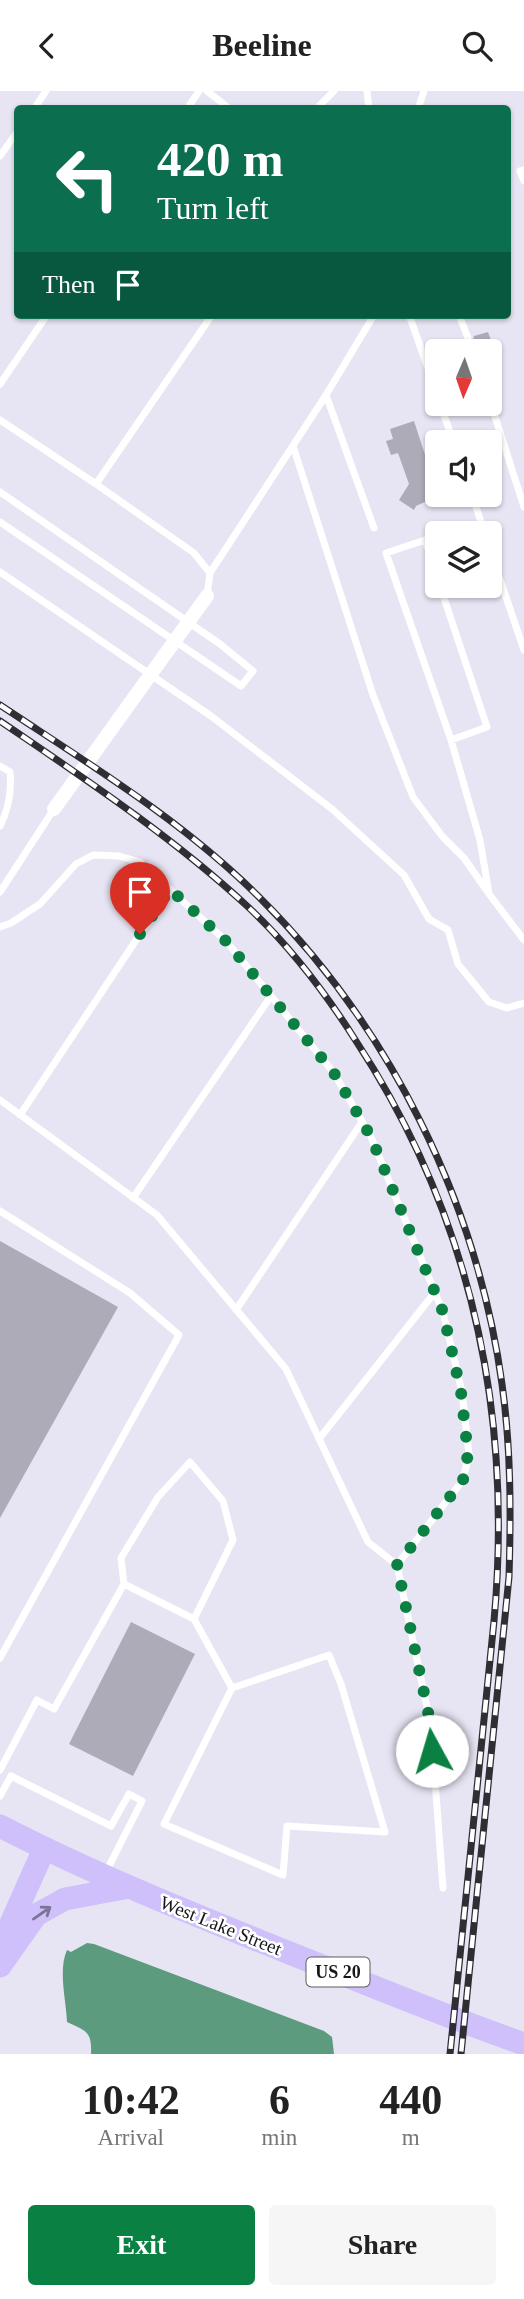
<!DOCTYPE html>
<html lang="en">
<head>
<meta charset="utf-8">
<style>
  :root { --surface:#fff; --page:#f6f6f6; --text:#222; --muted:#767676; --accent:#0b8043 }
  body { margin:0; font-family:"Times New Roman",serif; background:var(--page); color:var(--text); height:100vh; display:flex; flex-direction:column; font-size:26px; white-space:nowrap }
  * { box-sizing:border-box; margin:0 }
  p { font-size:23px; color:var(--muted) }
  .icon { flex:none; width:38px; height:38px; fill:none; stroke:currentColor; stroke-width:2; stroke-linecap:round; stroke-linejoin:round }
  .map { position:relative; height:1963px; overflow:hidden }
  .sheet { display:flex; flex-direction:column; background:var(--surface); flex:1 }
  .sheet>* { flex:none }
  .banner { position:absolute; left:14px; top:14px; width:497px; height:214px; border-radius:7px; box-shadow:0 2px 5px #0004; background:#0b6e4f; color:#fff; overflow:hidden }
  .needle { width:46px; rotate:182deg }
  .fabs { position:absolute; left:425px; top:248px; display:grid; gap:14px }
  .fabs a { display:grid; place-items:center; width:77px; height:77px; border-radius:7px; background:var(--surface); box-shadow:0 2px 5px #0004; font-size:35px }
  .pin { position:absolute; display:grid; place-items:center; width:60px; height:60px; color:#fff; margin:-72px -30px; border-radius:50% 50% 50% 0; rotate:-45deg; box-shadow:0 0 7px #0007 }
  .pin .icon { rotate:45deg }
  .me { position:absolute; width:77px; margin:-38px; rotate:354deg; stroke-linejoin:round; filter:drop-shadow(0 0 5px #0008) }
  .turn { display:flex; align-items:center; gap:24px; height:147px; padding:0 28px; font-size:32px }
  .turn .icon { width:91px; height:91px; stroke-width:2.5 }
  .turn b { display:block; font-size:49px; line-height:60px }
  .then { display:flex; align-items:center; height:66px; padding:0 28px; background:#0003; gap:14px; font-size:26px }
  .eta { display:flex; justify-content:space-evenly; align-items:center; height:119px; text-align:center }
  .eta b { font-size:42px; font-weight:700; line-height:49px }
  .primary-button { display:flex; gap:14px; margin-top:auto; padding:14px 28px }
  .primary-button a { flex:1; height:80px; border-radius:7px; background:var(--accent); color:#fff; font-size:28px; font-weight:700; line-height:80px; text-align:center }
  .primary-button a+a { background:var(--page); color:var(--text) }
  header { display:flex; justify-content:space-between; align-items:center; height:91px; padding:0 28px; background:var(--surface); font-size:32px; font-weight:700 }
  .map>svg:first-child { display:block }
</style>
</head>
<body>
<header><svg class="icon" aria-label="back" viewBox="0 0 24 24"><path d="M15 5l-7 7 7 7"/></svg>Beeline<svg class="icon" aria-label="search" viewBox="0 0 24 24"><circle cx="10" cy="10" r="6"/><path d="M15 15l6 6"/></svg></header>
<div class="map">
<svg width="524" height="1963" viewBox="0 0 524 1963">
  <rect width="100%" height="100%" fill="#e7e4f3"/>
  <!-- water -->
  <path fill="#5c9b7e" d="M87,1852L94,1853L324,1940L332,1946L334,1963H91C92,1940 86,1940 67,1931C66,1908 58,1879 67,1859L71,1861Z"/>
  <!-- building -->
  <path fill="#adabb8" d="M488,241L495,261H434L433,258L462,249L470,253L473,250L474,245Z
    M414,330L428,373L432,375L430,378L434,380L432,384L435,386L433,389L437,391L427,410L416,415L414,419L399,409L409,393L398,362L391,364L386,350L393,348L390,338Z
    M0,1150L118,1216L0,1427Z
    M131,1531L195,1563L133,1685L69,1653Z"/>
  <g fill="none" stroke-linecap="round" stroke-linejoin="round">
    <!-- service -->
    <path stroke="#fff" stroke-width="7" d="M207,0L230,18
      M367,0L369,18
      M34,18L46,0
      M187,18L199,0
      M316,18L334,0
      M418,18L424,0
      M0,65L18,40
      M524,79L520,80L524,90
      M409,224L438,305
      M459,224L468,247
      M0,293L47,224
      M326,304L374,437
      M490,310L524,416
      M440,313L454,352
      M0,329L96,393
      M293,355L373,604L413,706L442,745L464,767L487,800
      M0,401L220,553L253,580L241,595L0,431
      M472,404L485,443
      M490,459L524,559
      M0,481L211,625L332,718L404,784L429,828L448,839L458,873L489,911L507,917L524,912
      M210,482L326,304L374,224
      M438,487L425,449L386,462L451,649L480,749L489,803L524,849
      M440,495L487,636L451,649
      M207,505L210,482L194,462L96,393L212,224
      M0,675L10,681C12,701 9,717 0,735
      M0,801L54,718
      M0,836L11,832L40,813L76,773L93,764L119,765L140,771L226,850L334,982L371,1046L443,1221L462,1301L469,1363L463,1389L397,1474L368,1451L286,1278L157,1124L0,1009
      M20,1024L170,798
      M133,1107L271,905
      M0,1120L130,1202L179,1244L0,1567
      M236,1219L362,1031
      M319,1348L435,1201
      M397,1474L431,1635L443,1797
      M194,1528L232,1597L164,1733L283,1784L287,1735L385,1741L341,1593L329,1564L232,1597
      M0,1679L37,1609L54,1618L124,1493L121,1467L158,1406L190,1371L223,1410L233,1449L194,1528L124,1493
      M0,1705L11,1685L111,1735L129,1703L142,1710L106,1781"/>
    <!-- minor -->
    <path stroke="#fff" stroke-width="14" d="M54,718L207,505"/>
    <!-- primary -->
    <path stroke="#cfc0fc" stroke-width="23" d="M0,1735C93,1783 190,1822 287,1861C365,1892 444,1925 524,1953
      M0,1857L44,1758
      M0,1875L36,1824L65,1808L129,1796"/>
    <defs>
      <path id="rail" d="M0,614C89,673 183,730 259,806C389,935 477,1111 502,1293C511,1357 511,1421 509,1486L461,1963
        M0,630C85,688 170,744 246,814C288,853 325,901 356,950C472,1127 513,1321 494,1530L450,1963"/>
    </defs>
    <!-- rail casing -->
    <use href="#rail" stroke="#2f2e34" stroke-width="7"/>
    <!-- rail -->
    <use href="#rail" stroke="#fff" stroke-width="4.5" stroke-dasharray="13" stroke-linecap="butt"/>
  </g>
  <!-- one-way arrows -->
  <defs><path id="oneway-shaft" d="M-6 0H5M1.5-3L5.5 0L1.5 3" fill="none" stroke-width="1.6" stroke-linecap="round" stroke-linejoin="round" transform="scale(1.75)"/></defs>
  <use stroke="#7c7497" href="#oneway-shaft" transform="translate(42 1822) rotate(-35)"/>
  <g fill="none" stroke-linecap="round" stroke-linejoin="round">
    <!-- route -->
    <path stroke="#0b8043" stroke-width="12" stroke-dasharray="0 21.6" d="M140,843L170,798L226,850L334,982L371,1046L443,1221L461,1301L468,1363L463,1389L397,1474L431,1635L432,1660"/>
  </g>
  <g text-anchor="middle" stroke-width="5" stroke-linejoin="round" paint-order="stroke">
    <!-- shield labels -->
    <rect fill="#fff" stroke="#5d5c5f" stroke-width="2" x="306.5" y="1866.5" width="63" height="29" rx="5"/>
    <g font-size="18" font-weight="bold" fill="#17161b">
      <text x="338" y="1887">US 20</text>
    </g>
    <!-- street labels -->
    <g font-size="19" fill="#17161b" stroke="#fff">
      <text transform="translate(221 1834) rotate(22)" y="7">West Lake Street</text>
    </g>
  </g>
</svg>
<div class="fabs">
<a><svg class="needle" viewBox="-14 -14 28 28"><path d="M0-13l5 13h-10z" fill="#e53935"/><path d="M0 13l5-13h-10z" fill="#767676"/></svg></a>
<a><svg class="icon" aria-label="sound" viewBox="0 0 24 24"><path d="M4 9h4l5-4v14l-5-4H4zM17 9q2 3 0 6"/></svg></a>
<a><svg class="icon" aria-label="layers" viewBox="0 0 24 24"><path d="M12 4l9 5-9 5-9-5zM3 14l9 5 9-5"/></svg></a>
</div>
<div class="pin" style="left:140px;top:843px;background:#d93025"><svg class="icon" aria-label="arrive" viewBox="0 0 24 24"><path d="M6 21V4h12l-3 4 3 4H6"/></svg></div>
<svg class="me" style="left:432px;top:1660px" viewBox="-20 -20 40 40"><circle r="19" fill="#fff"/><path d="M0-13L10 11 0 6-10 11z" fill="#0b8043"/></svg>
<div class="banner">
<div class="turn"><svg class="icon" aria-label="left" viewBox="0 0 24 24"><path d="M17 20v-9H6M10 6l-5 5 5 5"/></svg><div><b>420 m</b>Turn left</div></div>
<div class="then">Then<svg class="icon" aria-label="arrive" viewBox="0 0 24 24"><path d="M6 21V4h12l-3 4 3 4H6"/></svg></div>
</div>
</div>
<section class="sheet">
<div class="eta">
<div><b>10:42</b><p>Arrival</p></div>
<div><b>6</b><p>min</p></div>
<div><b>440</b><p>m</p></div>
</div>
<div class="primary-button"><a>Exit</a><a>Share</a></div>
</section>
</body>
</html>
